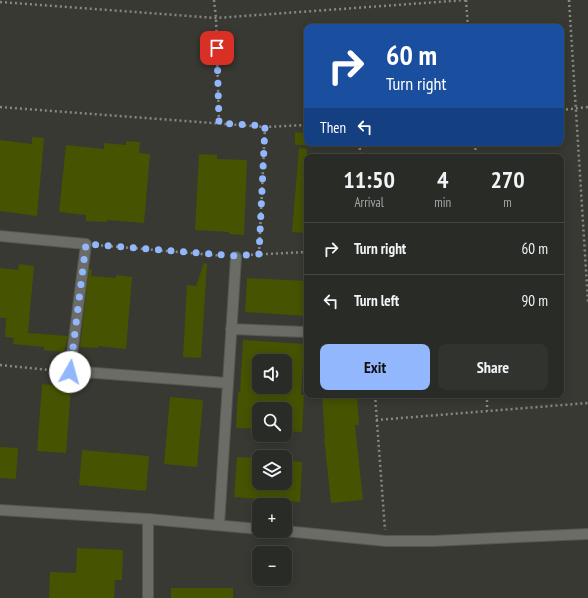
<!DOCTYPE html>
<html lang="en">
<head>
<meta charset="utf-8">
<style>
  :root { --surface:#292b26; --page:#31332e; --text:#f1f3f6; --muted:#a5a7a7; --line:#454743; --accent:#93b7fd }
  body { margin:0; font-family:"PT Sans Narrow",sans-serif; background:var(--page); color:var(--text); height:100vh; display:flex; flex-direction:column; font-size:15px; white-space:nowrap }
  * { box-sizing:border-box; margin:0 }
  p { font-size:13px; color:var(--muted) }
  .icon { flex:none; width:22px; height:22px; fill:none; stroke:currentColor; stroke-width:2; stroke-linecap:round; stroke-linejoin:round }
  .map { position:relative; flex:1; overflow:hidden }
  .details { position:absolute; left:304px; top:154px; width:260px; height:244px; display:flex; flex-direction:column; background:var(--surface); border-radius:8px; box-shadow:0 2px 10px #0003,0 0 0 1px var(--line) }
  .details>* { flex:none }
  .guide { position:absolute; left:304px; top:24px; width:260px; height:122px; border-radius:8px; box-shadow:0 2px 10px #0003,0 0 0 1px var(--line); background:#1a4fa0; color:#fff; overflow:hidden }
  .tools { position:absolute; left:252px; top:354px; display:grid; gap:8px }
  .tools a { display:grid; place-items:center; width:40px; height:40px; border-radius:8px; background:var(--surface); box-shadow:0 2px 10px #0003,0 0 0 1px var(--line); font-size:20px }
  .pin { position:absolute; display:grid; place-items:center; width:34px; height:34px; color:#fff; margin:-17px; border-radius:8px; box-shadow:0 2px 6px #0006 }
  .me { position:absolute; width:44px; margin:-22px; rotate:7deg; stroke-linejoin:round; filter:drop-shadow(0 0 3px #0008) }
  .turn { display:flex; align-items:center; gap:14px; height:84px; padding:0 16px; font-size:18px }
  .turn .icon { width:52px; height:52px; stroke-width:2.5 }
  .turn b { display:block; font-size:28px; line-height:34px }
  .then { display:flex; align-items:center; height:38px; padding:0 16px; background:#0003; gap:8px; font-size:15px }
  .eta { display:flex; justify-content:space-evenly; align-items:center; height:68px; text-align:center }
  .eta b { font-size:24px; font-weight:700; line-height:28px }
  .primary-button { display:flex; gap:8px; margin-top:auto; padding:8px 16px }
  .primary-button a { flex:1; height:46px; border-radius:8px; background:var(--accent); color:#111; font-size:16px; font-weight:700; line-height:46px; text-align:center }
  .primary-button a+a { background:var(--page); color:var(--text) }
  ul { padding:0; list-style:none }
  li { display:flex; align-items:center; gap:12px; height:52px; padding:0 16px; border-top:1px solid var(--line) }
  li div { flex:1 }
  li b { display:block; font-size:15px }
  li em { font-style:normal }
  .map>svg:first-child { display:block }
</style>
</head>
<body>
<div class="map">
<svg width="588" height="598" viewBox="0 0 588 598">
  <rect width="100%" height="100%" fill="#373932"/>
  <!-- building -->
  <path fill="#465301" fill-rule="evenodd" d="M295,132L307,133V145H295Z
    M32,137L44,138L37,216L0,211V140L32,144Z
    M126,141L140,142L139,153L150,154L144,223L107,220V222L86,221V215L59,212L66,145L104,149V143L126,145Z
    M299,148L307,149V233L292,232Z
    M199,154L217,155V159L247,160L244,235L229,234V232L195,230Z
    M204,263L207,264L201,358L183,357L187,285L196,286Z
    M19,264L34,266L28,333L68,336L64,352L44,350V347L13,344L14,338L5,337L6,318H0V268L18,270Z
    M89,269L92,270L91,276L116,278V275L132,277L126,349L98,346V348L80,347Z
    M247,278L307,281V316L245,312Z
    M243,340L304,344L301,395H304L302,432L285,431V409H259V429L236,428L238,392H240ZM259,361H285V395L259,394Z
    M42,384L71,387L66,453L37,451Z
    M322,395H357L359,425H355L363,500L331,503L324,438H325Z
    M170,397L203,400L197,467L164,464Z
    M0,447L18,448L16,479L0,478Z
    M82,450L149,456L146,491L79,485Z
    M237,457L259,458V483H285V460L302,462L300,502L234,497Z
    M77,548L123,550L122,580H115L114,598H49L50,572L76,573Z
    M171,588H233V598H171Z"/>
  <g fill="none" stroke-linecap="round" stroke-linejoin="round">
    <defs>
      <path id="street" d="M0,236L86,244L70,371L227,383
        M231,329L307,332
        M219,525L236,257
        M148,598V519"/>
      <path id="secondary" d="M0,510L148,519L259,529
        M285,531L386,541H433L588,534"/>
    </defs>
    <!-- street casing -->
    <use href="#street" stroke="#555651" stroke-width="12"/>
    <!-- secondary casing -->
    <use href="#secondary" stroke="#555651" stroke-width="12"/>
    <!-- path -->
    <path stroke="#878883" stroke-width="2.5" stroke-dasharray="2 3" stroke-linecap="butt" d="M214,0L216,18L219,123
      M466,0L468,27
      M569,0L588,302
      M0,2L216,18L466,0
      M0,107L265,127L307,125
      M561,110L588,107
      M359,143L361,157
      M475,143L476,157
      M96,245L225,256
      M259,254L265,127
      M246,255L307,252
      M0,365L60,371
      M375,395L385,530
      M487,395V411
      M376,420L588,403"/>
    <!-- street -->
    <use href="#street" stroke="#6a6c65" stroke-width="10"/>
    <!-- secondary -->
    <use href="#secondary" stroke="#6a6c65" stroke-width="10"/>
  </g>
  <g fill="none" stroke-linecap="round" stroke-linejoin="round">
    <!-- route -->
    <path stroke="#93b7fd" stroke-width="7" stroke-dasharray="0 12.6" d="M70,372L86,244L236,256L259,254L265,126L219,123L217,48"/>
  </g>
</svg>
<div class="tools">
<a><svg class="icon" aria-label="sound" viewBox="0 0 24 24"><path d="M4 9h4l5-4v14l-5-4H4zM17 9q2 3 0 6"/></svg></a>
<a><svg class="icon" aria-label="search" viewBox="0 0 24 24"><circle cx="10" cy="10" r="6"/><path d="M15 15l6 6"/></svg></a>
<a><svg class="icon" aria-label="layers" viewBox="0 0 24 24"><path d="M12 4l9 5-9 5-9-5zM3 14l9 5 9-5"/></svg></a>
<a>+</a>
<a>−</a>
</div>
<div class="pin" style="left:217px;top:48px;background:#d93025"><svg class="icon" aria-label="arrive" viewBox="0 0 24 24"><path d="M6 21V4h12l-3 4 3 4H6"/></svg></div>
<svg class="me" style="left:70px;top:372px" viewBox="-20 -20 40 40"><circle r="19" fill="#fff"/><path d="M0-13L10 11 0 6-10 11z" fill="#93b7fd"/></svg>
<div class="guide">
<div class="turn"><svg class="icon" aria-label="right" viewBox="0 0 24 24"><path d="M7 20v-9h11M14 6l5 5-5 5"/></svg><div><b>60 m</b>Turn right</div></div>
<div class="then">Then<svg class="icon" aria-label="left" viewBox="0 0 24 24"><path d="M17 20v-9H6M10 6l-5 5 5 5"/></svg></div>
</div>
<section class="details">
<div class="eta">
<div><b>11:50</b><p>Arrival</p></div>
<div><b>4</b><p>min</p></div>
<div><b>270</b><p>m</p></div>
</div>
<ul>
<li><svg class="icon" aria-label="right" viewBox="0 0 24 24"><path d="M7 20v-9h11M14 6l5 5-5 5"/></svg><div><b>Turn right</b></div><em>60 m</em></li>
<li><svg class="icon" aria-label="left" viewBox="0 0 24 24"><path d="M17 20v-9H6M10 6l-5 5 5 5"/></svg><div><b>Turn left</b></div><em>90 m</em></li>
</ul>
<div class="primary-button"><a>Exit</a><a>Share</a></div>
</section>
</div>
</body>
</html>
